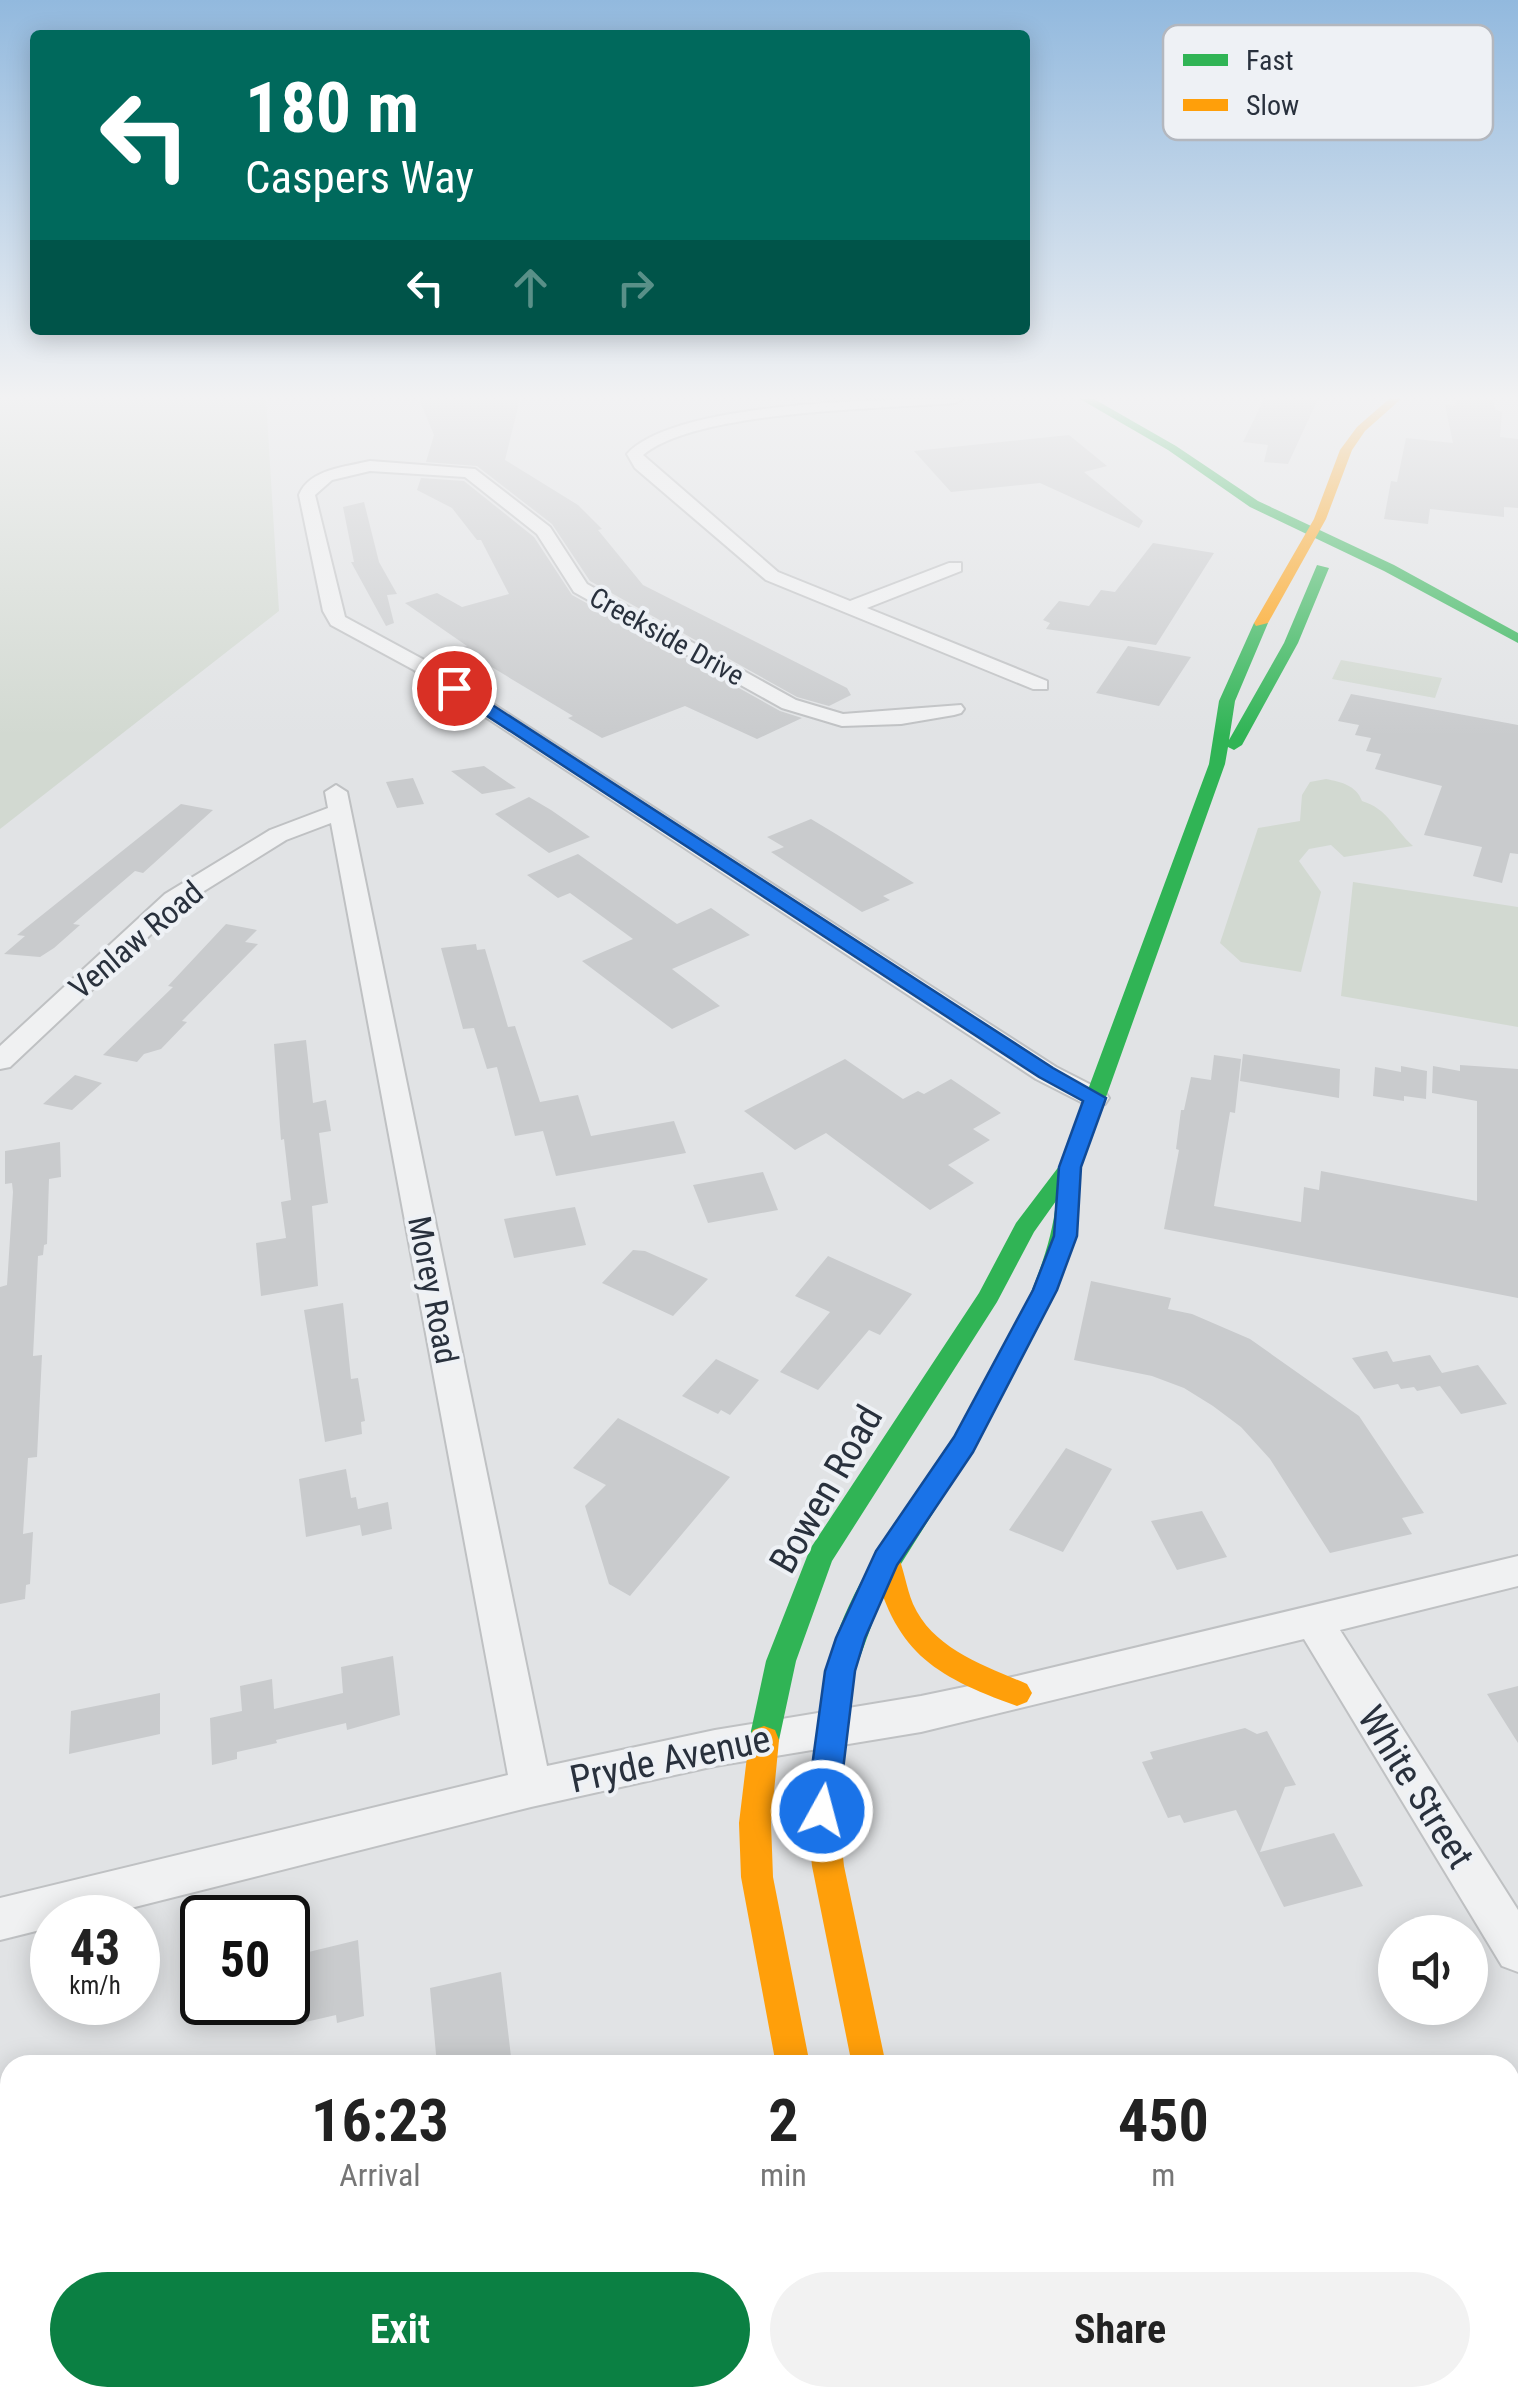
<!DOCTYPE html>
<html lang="en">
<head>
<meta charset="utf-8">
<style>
  :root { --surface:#fff; --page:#f2f2f2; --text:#222; --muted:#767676; --accent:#0b8043 }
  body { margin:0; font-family:"Roboto Condensed",sans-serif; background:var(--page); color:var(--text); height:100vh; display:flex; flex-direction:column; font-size:38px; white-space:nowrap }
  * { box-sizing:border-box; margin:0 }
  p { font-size:32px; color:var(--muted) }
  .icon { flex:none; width:55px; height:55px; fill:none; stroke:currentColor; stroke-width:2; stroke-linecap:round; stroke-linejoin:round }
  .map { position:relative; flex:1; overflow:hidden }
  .side { position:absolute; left:0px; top:2055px; width:1520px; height:352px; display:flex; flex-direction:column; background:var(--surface); border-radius:30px 30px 0 0; box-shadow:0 5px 25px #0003 }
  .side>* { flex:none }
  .banner { position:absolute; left:30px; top:30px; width:1000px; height:305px; border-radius:10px; box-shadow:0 5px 25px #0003; background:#00695c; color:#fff; overflow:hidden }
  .tools { position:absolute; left:1378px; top:1915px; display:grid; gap:20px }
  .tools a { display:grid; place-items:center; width:110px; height:110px; border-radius:50%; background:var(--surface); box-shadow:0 5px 25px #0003; font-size:50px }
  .speed { position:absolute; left:30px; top:1895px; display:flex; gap:20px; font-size:50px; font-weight:700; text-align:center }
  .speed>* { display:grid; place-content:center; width:130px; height:130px; border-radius:50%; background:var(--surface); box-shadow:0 5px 25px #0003; line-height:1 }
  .speed small { font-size:25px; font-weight:400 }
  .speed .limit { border:5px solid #111; border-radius:15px; background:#fff; color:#111 }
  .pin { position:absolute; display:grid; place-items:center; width:85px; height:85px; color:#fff; margin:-42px; border:5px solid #fff; border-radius:50%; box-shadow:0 2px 10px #0007 }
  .me { position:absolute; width:110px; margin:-55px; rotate:7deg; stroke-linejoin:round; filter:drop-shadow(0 0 8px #0008) }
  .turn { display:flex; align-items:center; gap:35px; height:210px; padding:0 50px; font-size:45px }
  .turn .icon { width:130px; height:130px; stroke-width:2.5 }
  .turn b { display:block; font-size:70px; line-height:85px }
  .lanes { display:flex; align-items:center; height:95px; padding:0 50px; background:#0003; justify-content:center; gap:50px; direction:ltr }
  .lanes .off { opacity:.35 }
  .eta { display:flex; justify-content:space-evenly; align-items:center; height:170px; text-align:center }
  .eta b { font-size:60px; font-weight:700; line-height:70px }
  .primary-button { display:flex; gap:20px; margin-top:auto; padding:20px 50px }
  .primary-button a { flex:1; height:115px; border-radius:60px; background:var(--accent); color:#fff; font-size:40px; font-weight:700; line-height:115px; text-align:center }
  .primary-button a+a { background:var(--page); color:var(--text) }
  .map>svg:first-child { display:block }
</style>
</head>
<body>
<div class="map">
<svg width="1518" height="2406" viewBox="0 0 1518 2406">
  <rect width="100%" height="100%" fill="#e1e3e5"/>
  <!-- green -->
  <path fill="#d2d9d1" d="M0,399H266L279,611L0,829Z
    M1341,660L1442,678L1435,698L1332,679Z
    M1326,779C1341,782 1356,785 1362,801C1388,809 1393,828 1413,846L1344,857L1331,845L1309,849L1299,861L1321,892L1301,972L1241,962L1220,943L1258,828L1300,821L1302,795L1310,782Z
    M1353,882L1518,907V1027L1341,996Z"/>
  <!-- building -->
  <path fill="#c9cbcd" d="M419,399H520L505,460L578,505L602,529L598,530L643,585L847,688L851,695L829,706L797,697L590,581L552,524L477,466L426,462L434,435Z
    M1264,399H1318L1288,464L1264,462L1268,445L1243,442Z
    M1456,399H1492L1496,410L1502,412L1500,437L1518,439V508L1504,507V517L1430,509L1428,524L1384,519L1391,481L1397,482L1406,438L1453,443L1445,405L1455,406Z
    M1069,435L1107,466L1084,472L1143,521L1139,528L1040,483L951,492L914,451Z
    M421,478L464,481L534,537L572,595L780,711L802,718L757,739L685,706L602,738L568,718L573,716L460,648L467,646L405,603L437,593L462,607L509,594L481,540H477L452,508L417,490Z
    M364,502L379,562L397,594L387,595L394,623L386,626L351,562H354L343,507Z
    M1153,543L1214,553L1156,645L1046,629L1050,623L1043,620L1059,601L1089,606L1101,590L1115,592Z
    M1128,646L1191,657L1159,706L1096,693Z
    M1351,694L1518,725V854L1510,853L1502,883L1473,876L1482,847L1424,835L1442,786L1375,769L1381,754L1366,751L1371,738L1355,735L1359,725L1338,721Z
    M484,766L516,788L482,794L451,771Z
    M413,778L424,804L397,808L386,782Z
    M529,797L551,810L590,837L549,853L495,814Z
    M181,804L213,810L143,873L135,871L73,924L80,925L54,948L40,957L4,954L25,936L17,935Z
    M811,819L836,834L914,883L883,896L890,900L862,912L771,852L784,847L767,837Z
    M578,854L677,924L711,908L750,935L672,969L720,1006L672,1029L582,961L633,939L570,893L558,898L527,875Z
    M226,924L257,930L245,942L258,944L182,1021L187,1022L161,1049L144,1054L137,1062L103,1055L173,987L168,986Z
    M476,944L477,950L485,949L508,1027L515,1026L540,1102L578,1095L591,1136L674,1121L686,1153L556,1176L543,1131L515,1136L497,1067L487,1069L474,1028L463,1029L441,948Z
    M306,1040L313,1103L326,1100L331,1131L319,1133L328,1203L312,1206L318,1286L261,1296L256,1243L286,1238L281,1202L291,1200L284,1139L281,1140L274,1044Z
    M1243,1054L1340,1069L1339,1098L1240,1081Z
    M1214,1055L1241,1059L1235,1113L1230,1112L1214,1206L1301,1222L1304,1187L1319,1190L1321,1171L1477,1201V1101L1432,1093L1433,1066L1460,1071V1065L1518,1069V1298L1164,1229L1179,1150L1176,1149L1181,1110H1184L1191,1077L1211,1080Z
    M845,1059L903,1099L918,1091L924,1094L951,1079L1001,1113L973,1129L990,1140L948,1165L974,1183L930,1210L826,1133L795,1150L744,1111Z
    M1401,1066L1427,1071L1426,1099L1404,1096V1101L1373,1096L1375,1067L1401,1072Z
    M75,1075L102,1083L72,1110L43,1104Z
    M60,1142L61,1177L49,1179L47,1244L44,1245L43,1255L38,1256L33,1356L42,1355L37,1457L28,1458L23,1534L33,1532L30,1584L26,1585L25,1599L0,1604V1287L7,1285L13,1192L12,1183L5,1184V1151Z
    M763,1172L778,1210L708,1223L693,1185Z
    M575,1207L586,1245L514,1258L504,1219Z
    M633,1250L645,1251L708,1279L673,1316L602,1283Z
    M828,1256L912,1294L880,1335L869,1330L818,1390L780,1372L830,1312L795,1296Z
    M1091,1281L1171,1298L1168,1309L1192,1314L1250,1339L1359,1416L1424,1513L1402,1518L1412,1534L1330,1553L1270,1459L1241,1427L1213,1406L1184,1388L1152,1376L1074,1360Z
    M343,1303L351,1379L358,1378L365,1421L361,1422L362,1434L325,1442L304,1310Z
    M1387,1351L1393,1362L1430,1355L1442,1373L1478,1365L1507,1404L1461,1414L1440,1386L1417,1391L1414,1387L1401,1389L1398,1384L1374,1389L1352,1358Z
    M716,1359L759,1380L730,1415L721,1410L718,1414L682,1396Z
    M618,1418L730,1477L630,1596L609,1584L585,1506L606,1485L573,1468Z
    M1066,1448L1112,1469L1063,1552L1009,1530Z
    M346,1469L351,1498L356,1497L358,1509L388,1502L392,1529L362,1536L360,1525L306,1537L299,1479Z
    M1202,1511L1227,1557L1177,1570L1151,1521Z
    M393,1656L400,1715L347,1730L346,1723L276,1740L277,1743L237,1752V1759L212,1765L210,1718L242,1711L240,1686L272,1679L274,1709L343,1693L341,1667Z
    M1518,1686V1743L1487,1694Z
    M160,1693V1734L69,1754L71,1711Z
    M1245,1728L1257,1734L1267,1731L1296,1785L1285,1787L1260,1852L1334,1833L1363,1886L1284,1907L1236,1810L1184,1823L1180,1815L1168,1818L1142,1762L1153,1759L1150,1752Z
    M358,1940L364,2016L337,2023L336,2015L297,2024L296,1996L288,1998V1957Z
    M501,1972L512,2065H437L430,1988Z"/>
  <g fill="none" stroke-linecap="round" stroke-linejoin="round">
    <defs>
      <path id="street" d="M962,399L955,403C882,409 696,410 643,455L778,572L850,601L949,563H961V571L867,608L1047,681V689H1033L766,580L635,468L627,454C675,401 889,399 962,399Z
        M370,461L475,469L550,527L587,584L796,700L843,714L961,705L964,709L961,713L954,715L901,724L842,726L782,708L574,592L537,534L465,477L370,471L332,480L315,495L345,617L428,662L1056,1067L1105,1092L1109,1098L1105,1104H1085L1036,1079L414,670L331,625L323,611L299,495C309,469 346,467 370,461Z
        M336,785L347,792L547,1766L715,1730L921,1696L1017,1676L1518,1556V1586L1340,1630L1518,1910V1972L1502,1966L1304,1639L921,1732L715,1766L531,1807L91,1918H52V1927L0,1940V1898L508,1775L331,823L286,840L183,904L10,1067L0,1069V1046L165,894L270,830L328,808L325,792Z"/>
    </defs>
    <!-- street casing -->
    <use href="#street" stroke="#bfc1c3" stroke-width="4"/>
    <!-- street -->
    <use href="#street" fill="#f0f1f2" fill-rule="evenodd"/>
    <!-- fast -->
    <path fill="#30b455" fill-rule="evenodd" d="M1080,399H1094L1176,446L1258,501L1394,565L1518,633V643L1384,571L1250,507L1168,450Z
      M1317,565L1329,568L1298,643L1242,745L1234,750L1228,747L1225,764L1081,1167L1076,1236L1057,1290L972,1451L884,1591L855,1671L844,1738L833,1741L822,1738C816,1723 821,1708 823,1693C835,1594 904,1519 954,1437C993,1373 1050,1275 1056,1201L1034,1232L997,1302L832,1561L796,1661L779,1740L775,1750L764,1754L753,1750L749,1740L766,1661L810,1549L979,1293L1016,1223L1060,1165L1209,764L1219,701L1254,623L1266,620L1268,623L1235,701L1229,740L1284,643Z
      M832,2398H872L873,2406H833Z
      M932,2398H972L974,2406H934Z"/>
    <!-- slow -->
    <path fill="#ff9f0a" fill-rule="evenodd" d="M1389,399H1401L1365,431L1352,450L1326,519L1268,623L1256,626L1254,623L1314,519L1340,450L1357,427Z
      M886,1548L896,1551C904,1568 906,1587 913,1604C933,1649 985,1666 1027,1684L1032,1693L1027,1702L1017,1706C931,1675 894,1651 872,1559L876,1551Z
      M833,1715L844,1718L848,1728L838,1811L844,1866L886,2065H852L812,1866L806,1811L818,1728L822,1718Z
      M764,1726L775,1730L779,1740L771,1823L773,1877L810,2065H776L741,1877L739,1823L749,1740L753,1730Z"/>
  </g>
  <!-- sky -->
  <linearGradient id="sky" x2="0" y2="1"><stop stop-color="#92b9de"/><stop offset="0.54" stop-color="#f2f2f3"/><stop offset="1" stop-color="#f2f2f3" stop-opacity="0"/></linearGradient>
  <rect width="1518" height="736" fill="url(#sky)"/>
  <!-- route -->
  <path fill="#1a73e8" stroke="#114b97" stroke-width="2.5" d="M449,684H460L1053,1068L1106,1098L1081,1167L1077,1236L1057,1290L973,1452L897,1565L865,1638L855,1671L838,1811L833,1822L822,1826L811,1822L806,1811L825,1671L836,1638L876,1551L954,1437L1033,1290L1054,1236L1059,1167L1083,1101L1039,1077L449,691Z"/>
  <g text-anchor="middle" stroke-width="8" stroke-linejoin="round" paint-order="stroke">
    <!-- far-street labels -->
    <g font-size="28" fill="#29313d" stroke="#eef1f5">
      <text transform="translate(667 636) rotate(29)" y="10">Creekside Drive</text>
    </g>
    <!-- street labels -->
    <g font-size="32" fill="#29313d" stroke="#eef1f5">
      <text transform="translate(136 940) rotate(-40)" y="11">Venlaw Road</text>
      <text transform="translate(433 1290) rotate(79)" y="11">Morey Road</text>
    </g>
    <!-- near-street labels -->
    <g font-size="38" fill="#29313d" stroke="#eef1f5">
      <text transform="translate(826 1489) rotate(-60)" y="13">Bowen Road</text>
      <text transform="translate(670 1759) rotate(-12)" y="13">Pryde Avenue</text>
      <text transform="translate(1416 1787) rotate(58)" y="13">White Street</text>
    </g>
  </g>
  <!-- legend -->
  <rect x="1163" y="25" width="330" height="115" rx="15" fill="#eef1f5" stroke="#b3b7be" stroke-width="2.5"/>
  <rect x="1183" y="54" width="45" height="12" fill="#30b455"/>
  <rect x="1183" y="99" width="45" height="12" fill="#ff9f0a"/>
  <g font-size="28" fill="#29313d">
    <text x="1246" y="70">Fast</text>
    <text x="1246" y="115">Slow</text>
  </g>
</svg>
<div class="tools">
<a><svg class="icon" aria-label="sound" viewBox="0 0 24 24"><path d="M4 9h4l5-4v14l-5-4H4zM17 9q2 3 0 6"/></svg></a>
</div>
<div class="speed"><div>43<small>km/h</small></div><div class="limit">50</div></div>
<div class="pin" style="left:454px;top:688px;background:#d93025"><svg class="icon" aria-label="arrive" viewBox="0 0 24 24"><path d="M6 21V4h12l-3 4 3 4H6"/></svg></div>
<svg class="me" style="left:822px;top:1811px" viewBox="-20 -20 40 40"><circle r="17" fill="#1a73e8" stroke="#fff" stroke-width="3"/><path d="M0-11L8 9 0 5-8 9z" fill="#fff"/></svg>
<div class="banner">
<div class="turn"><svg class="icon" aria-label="left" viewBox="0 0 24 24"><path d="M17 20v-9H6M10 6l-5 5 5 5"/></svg><div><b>180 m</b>Caspers Way</div></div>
<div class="lanes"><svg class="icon" aria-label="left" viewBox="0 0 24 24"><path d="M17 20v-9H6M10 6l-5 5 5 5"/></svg><svg class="icon off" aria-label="ahead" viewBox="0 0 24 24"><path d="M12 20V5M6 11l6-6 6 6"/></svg><svg class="icon off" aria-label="right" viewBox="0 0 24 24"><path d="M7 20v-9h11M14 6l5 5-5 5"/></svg></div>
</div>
<section class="side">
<div class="eta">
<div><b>16:23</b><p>Arrival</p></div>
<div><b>2</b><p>min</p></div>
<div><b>450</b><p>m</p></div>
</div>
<div class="primary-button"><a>Exit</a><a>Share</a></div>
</section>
</div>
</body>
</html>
